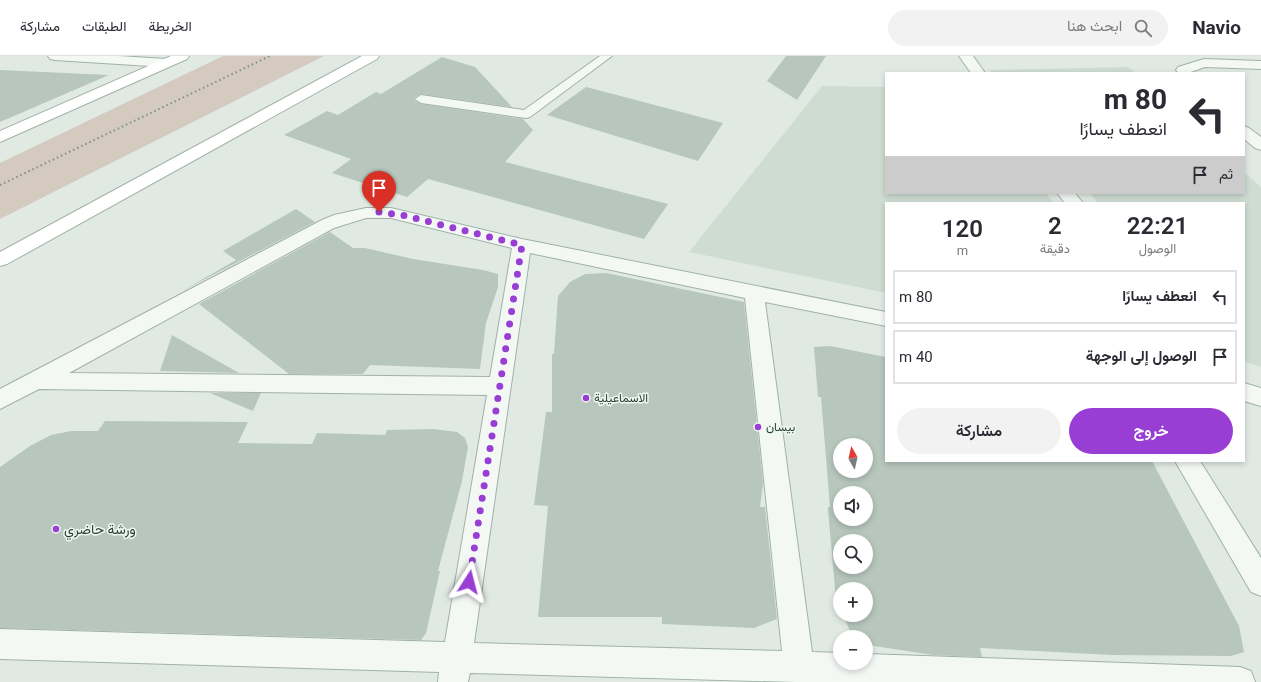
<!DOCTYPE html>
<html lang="ar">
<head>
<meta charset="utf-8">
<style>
  :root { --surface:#fff; --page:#f2f2f3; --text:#2b2b33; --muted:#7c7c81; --line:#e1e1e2; --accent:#993ed5 }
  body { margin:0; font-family:Roboto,Vazirmatn,sans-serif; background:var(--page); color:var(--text); direction:rtl; height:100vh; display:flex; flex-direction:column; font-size:15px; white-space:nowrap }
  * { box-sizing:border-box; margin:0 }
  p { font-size:13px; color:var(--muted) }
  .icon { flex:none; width:22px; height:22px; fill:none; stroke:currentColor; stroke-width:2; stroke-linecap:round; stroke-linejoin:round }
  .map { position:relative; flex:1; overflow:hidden; direction:ltr }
  .side { position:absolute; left:885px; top:146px; width:360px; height:260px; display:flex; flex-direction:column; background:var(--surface); border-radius:0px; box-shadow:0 2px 6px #0003; direction:rtl }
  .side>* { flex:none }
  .top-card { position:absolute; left:885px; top:16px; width:360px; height:122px; border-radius:0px; box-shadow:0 2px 6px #0003; direction:rtl; background:#fff; color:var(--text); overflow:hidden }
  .needle { width:26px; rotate:352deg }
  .buttons { position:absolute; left:833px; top:382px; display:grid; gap:8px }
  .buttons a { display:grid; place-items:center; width:40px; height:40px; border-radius:50%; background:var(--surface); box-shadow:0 2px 6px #0003; font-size:20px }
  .pin { position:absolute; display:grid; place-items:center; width:34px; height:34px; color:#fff; margin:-41px -17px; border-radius:50% 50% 50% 0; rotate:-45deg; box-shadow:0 0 4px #0007 }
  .pin .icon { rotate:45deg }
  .me { position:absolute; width:44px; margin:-22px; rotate:9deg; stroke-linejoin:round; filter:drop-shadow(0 0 3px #0008) }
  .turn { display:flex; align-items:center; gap:14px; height:84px; padding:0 12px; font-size:18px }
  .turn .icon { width:52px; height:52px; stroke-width:2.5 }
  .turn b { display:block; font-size:28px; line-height:34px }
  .then { display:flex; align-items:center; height:38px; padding:0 12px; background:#0003; gap:8px; font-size:15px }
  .eta { display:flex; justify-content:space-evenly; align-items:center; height:68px; text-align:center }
  .eta b { font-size:24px; font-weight:600; line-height:28px }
  .cta { display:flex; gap:8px; margin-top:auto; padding:8px 12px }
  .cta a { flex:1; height:46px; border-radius:24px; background:var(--accent); color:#fff; font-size:16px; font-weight:600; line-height:46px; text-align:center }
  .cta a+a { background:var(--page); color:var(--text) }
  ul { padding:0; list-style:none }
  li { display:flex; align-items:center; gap:12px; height:54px; margin:0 8px 6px; padding:0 4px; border:2px solid var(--line); border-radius:0px }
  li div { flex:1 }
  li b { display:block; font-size:15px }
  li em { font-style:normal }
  header { display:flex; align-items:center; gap:24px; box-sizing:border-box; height:56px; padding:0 20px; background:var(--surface); border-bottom:1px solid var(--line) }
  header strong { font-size:19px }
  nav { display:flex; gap:22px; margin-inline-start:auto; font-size:14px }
  .search { width:280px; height:36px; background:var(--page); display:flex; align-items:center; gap:10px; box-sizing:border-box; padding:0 14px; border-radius:22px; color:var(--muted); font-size:15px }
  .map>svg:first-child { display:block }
</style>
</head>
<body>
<header>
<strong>Navio</strong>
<div class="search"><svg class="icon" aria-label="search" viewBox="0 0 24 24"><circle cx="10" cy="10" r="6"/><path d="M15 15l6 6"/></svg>ابحث هنا</div>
<nav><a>الخريطة</a><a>الطبقات</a><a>مشاركة</a></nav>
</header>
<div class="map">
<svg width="1261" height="626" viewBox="0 0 1261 626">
  <rect width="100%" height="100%" fill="#e0eae3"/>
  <!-- built -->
  <path fill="#cedcd2" d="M1129,11L1135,17H992L990,14Z
    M822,30L886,31V137H1046L1054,147H886V237L689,196Z
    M1244,116L1261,131V311L1244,305V147H1098L1090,137H1244Z"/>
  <!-- green -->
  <path fill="#d4cac0" d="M223,0H324L0,163V107Z"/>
  <!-- building -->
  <path fill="#b7c7bd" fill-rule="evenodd" d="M786,0H826L797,44L767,25Z
    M442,1L475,11L512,51L421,38L414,42V44L421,48L523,63L533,74L505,106L668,148L644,183L428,123L407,141L332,117L351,103L284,79L327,55L338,59L376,36L381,38Z
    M0,14L109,19L0,66Z
    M586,31L632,43L723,67L698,105L547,59Z
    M296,153L315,166L182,235L236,204L223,195Z
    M330,176L353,192H365L413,203L483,214L498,218V231L486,267L480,313L370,309L363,318H289L199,248Z
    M606,217L744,246L763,427L760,451H765L777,563L754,572L662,568V561H538L548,450L534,449L546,356H552V298H554L558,240L570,226L585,218Z
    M172,279L239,317L160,315Z
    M830,290L886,301V405H1152L1239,570L1244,596L1231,600L1112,599L980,592L982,601L933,599L874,590L866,585V581H860L850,575L843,559H866V533H840V553L836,544L828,454V451H830L821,341H818L814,291ZM840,389H866V415H840ZM840,437H866V463H840ZM840,485H866V511H840Z
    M210,337H261L253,355Z
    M105,365L248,366L238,387L312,388L317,377L385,379L387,374L433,373L457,376L465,382L468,391L462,425L438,515H440L426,577L421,584L0,572V411L30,390L51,379L71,375H98Z"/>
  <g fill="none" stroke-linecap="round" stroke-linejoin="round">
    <defs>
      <path id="service" d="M600,0H612L530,61L526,62L421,47L415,43L421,39L524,54Z"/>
      <path id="minor" d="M959,0H973L985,17H971Z
        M1204,3L1261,5V13L1205,11L1191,16L1192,17H1178L1176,14L1178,11Z
        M1244,70L1249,72L1261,81V94L1255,92L1244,83Z
        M1057,137H1075L1083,147H1065Z
        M366,152H391L522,183L886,256V270L765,246L812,596L840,597V607H866V598L1240,611L1251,615L1255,626H795L470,617L468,626H438L439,616L0,603V573L445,586L487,339L39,333L0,353V333L322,164L334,159ZM366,162H391L512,192L490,321L69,317L334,172ZM530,197L745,242L782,595L474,587Z
        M1244,327L1261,332V350L1244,345Z
        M1175,405H1200L1261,502V540L1251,536Z"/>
      <path id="tertiary" d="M48,0H119L166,3L171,4L173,7L171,10L166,11L55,4L50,3Z"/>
      <path id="secondary" d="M171,0H189L187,3L0,86V75Z
        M362,0H379L377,3L7,208L0,210V196Z"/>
    </defs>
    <!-- service casing -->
    <use href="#service" stroke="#a1b1a7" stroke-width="2"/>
    <!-- minor casing -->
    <use href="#minor" stroke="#a1b1a7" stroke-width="2"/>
    <!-- tertiary casing -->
    <use href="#tertiary" stroke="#a1b1a7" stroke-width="2"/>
    <!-- secondary casing -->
    <use href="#secondary" stroke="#a1b1a7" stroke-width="2"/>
    <!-- service -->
    <use href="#service" fill="#f3f8f5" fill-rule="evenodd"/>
    <!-- minor -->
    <use href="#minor" fill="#f3f8f5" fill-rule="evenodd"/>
    <!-- tertiary -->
    <use href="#tertiary" fill="#f3f8f5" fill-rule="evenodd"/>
    <!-- secondary -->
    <use href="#secondary" fill="#fff" fill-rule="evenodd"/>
    <!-- rail -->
    <path stroke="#789483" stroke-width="2" stroke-dasharray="1.5 3" stroke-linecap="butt" d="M0,129L270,0"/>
  </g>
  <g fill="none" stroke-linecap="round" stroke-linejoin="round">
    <!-- route -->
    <path stroke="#993ed5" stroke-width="7" stroke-dasharray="0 12.6" d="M379,156L402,159L522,189L469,526"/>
  </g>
  <!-- markers -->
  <g fill="#993ed5" stroke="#eff7f2" stroke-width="1.5">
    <circle cx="586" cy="342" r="4"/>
    <circle cx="758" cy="371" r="4"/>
    <circle cx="56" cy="473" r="4"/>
  </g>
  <g text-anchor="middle" stroke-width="3" stroke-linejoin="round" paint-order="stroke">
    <!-- poi labels -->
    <g font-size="12" fill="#274232" stroke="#eff7f2" text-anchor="start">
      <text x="594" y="346">الاسماعيلية</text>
      <text x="766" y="375">بيسان</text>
    </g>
    <!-- near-poi labels -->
    <g font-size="14" fill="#274232" stroke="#eff7f2" text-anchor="start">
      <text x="64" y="478">ورشة حاضري</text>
    </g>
  </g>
</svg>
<div class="buttons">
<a><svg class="needle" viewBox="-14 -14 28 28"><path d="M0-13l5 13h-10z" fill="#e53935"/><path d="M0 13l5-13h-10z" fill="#7c7c81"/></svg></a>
<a><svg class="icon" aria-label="sound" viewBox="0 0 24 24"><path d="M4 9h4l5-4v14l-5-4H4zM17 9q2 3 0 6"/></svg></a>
<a><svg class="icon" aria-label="search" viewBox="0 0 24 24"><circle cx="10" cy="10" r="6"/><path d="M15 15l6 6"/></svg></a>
<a>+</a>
<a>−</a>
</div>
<div class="pin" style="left:379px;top:156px;background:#d93025"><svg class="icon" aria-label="arrive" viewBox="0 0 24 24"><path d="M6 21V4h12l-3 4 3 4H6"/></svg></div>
<svg class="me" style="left:469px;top:526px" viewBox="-20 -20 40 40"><path d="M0-17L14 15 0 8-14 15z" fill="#993ed5" stroke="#fff" stroke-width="4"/></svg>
<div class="top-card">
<div class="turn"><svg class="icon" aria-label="left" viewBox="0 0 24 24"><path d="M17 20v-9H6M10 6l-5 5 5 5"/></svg><div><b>80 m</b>انعطف يسارًا</div></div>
<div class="then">ثم<svg class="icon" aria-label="arrive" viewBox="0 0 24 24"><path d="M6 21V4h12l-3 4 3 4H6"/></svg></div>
</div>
<section class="side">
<div class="eta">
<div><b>22:21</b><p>الوصول</p></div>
<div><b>2</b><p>دقيقة</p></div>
<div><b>120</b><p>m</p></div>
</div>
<ul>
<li><svg class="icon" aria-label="left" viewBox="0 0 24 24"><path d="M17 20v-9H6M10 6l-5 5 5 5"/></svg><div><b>انعطف يسارًا</b></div><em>80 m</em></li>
<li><svg class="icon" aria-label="arrive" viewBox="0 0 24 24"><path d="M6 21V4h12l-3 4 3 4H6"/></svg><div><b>الوصول إلى الوجهة</b></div><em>40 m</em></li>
</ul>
<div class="cta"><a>خروج</a><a>مشاركة</a></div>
</section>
</div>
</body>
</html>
